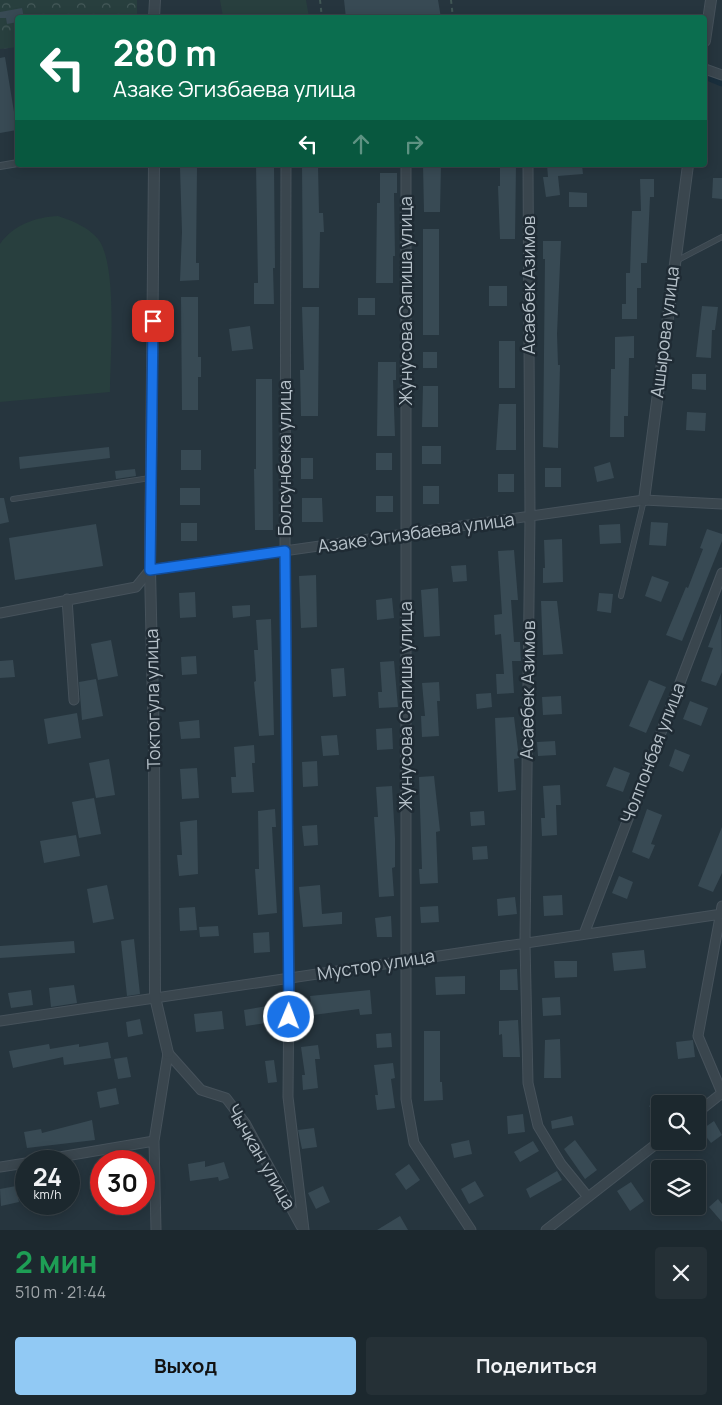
<!DOCTYPE html>
<html lang="ru">
<head>
<meta charset="utf-8">
<style>
  :root { --surface:#1c282e; --page:#253036; --text:#f1f3f6; --muted:#a0a6aa; --line:#3a444a; --accent:#91c9f4 }
  body { margin:0; font-family:Manrope,sans-serif; background:var(--page); color:var(--text); height:100vh; display:flex; flex-direction:column; font-size:19px; white-space:nowrap }
  * { box-sizing:border-box; margin:0 }
  p { font-size:16px; color:var(--muted) }
  .icon { flex:none; width:28px; height:28px; fill:none; stroke:currentColor; stroke-width:2; stroke-linecap:round; stroke-linejoin:round }
  .map { position:relative; height:1230px; overflow:hidden }
  .sheet { display:flex; flex-direction:column; background:var(--surface); flex:1 }
  .sheet>* { flex:none }
  .top-card { position:absolute; left:15px; top:15px; width:692px; height:152px; border-radius:5px; box-shadow:0 2px 12px #0003,0 0 0 1px var(--line); background:#0b6e4f; color:#fff; overflow:hidden }
  .fabs { position:absolute; left:651px; top:1095px; display:grid; gap:10px }
  .fabs a { display:grid; place-items:center; width:55px; height:55px; border-radius:5px; background:var(--surface); box-shadow:0 2px 12px #0003,0 0 0 1px var(--line); font-size:25px }
  .speed { position:absolute; left:15px; top:1150px; display:flex; gap:10px; font-size:25px; font-weight:700; text-align:center }
  .speed>* { display:grid; place-content:center; width:65px; height:65px; border-radius:50%; background:var(--surface); box-shadow:0 2px 12px #0003,0 0 0 1px var(--line); line-height:1 }
  .speed small { font-size:12px; font-weight:400 }
  .speed .limit { border:8px solid #d22; background:#fff; color:#111 }
  .pin { position:absolute; display:grid; place-items:center; width:42px; height:42px; color:#fff; margin:-21px; border-radius:10px; box-shadow:0 2px 8px #0006 }
  .me { position:absolute; width:55px; margin:-28px; rotate:1deg; stroke-linejoin:round; filter:drop-shadow(0 0 4px #0008) }
  .turn { display:flex; align-items:center; gap:18px; height:105px; padding:0 15px; font-size:22px }
  .turn .icon { width:65px; height:65px; stroke-width:2.5 }
  .turn b { display:block; font-size:35px; line-height:42px }
  .lanes { display:flex; align-items:center; height:48px; padding:0 15px; background:#0003; justify-content:center; gap:25px; direction:ltr }
  .lanes .off { opacity:.35 }
  .round { display:grid; place-items:center; flex:none; width:52px; height:52px; border-radius:5px; background:var(--page) }
  .overview { display:flex; align-items:center; justify-content:space-between; height:85px; padding:0 15px }
  h1 { font-size:30px; font-weight:700; line-height:38px; color:#1e9e55 }
  .action { display:flex; gap:10px; margin-top:auto; padding:10px 15px }
  .action a { flex:1; height:58px; border-radius:5px; background:var(--accent); color:#111; font-size:20px; font-weight:700; line-height:58px; text-align:center }
  .action a+a { background:var(--page); color:var(--text) }
  .map>svg:first-child { display:block }
</style>
</head>
<body>
<div class="map">
<svg width="722" height="1230" viewBox="0 0 722 1230">
  <defs>
    <pattern id="forest-crowns" width="20" height="18" patternUnits="userSpaceOnUse" patternTransform="scale(1.25)"><rect width="20" height="18" fill="#283f3e"/><path d="M2 6a3 3 0 1 1 6 0M12 15a3 3 0 1 1 6 0" fill="none" stroke="#455959"/></pattern>
  </defs>
  <rect width="100%" height="100%" fill="#26353e"/>
  <!-- grass -->
  <path fill="#283f3e" d="M220,0H306L309,17H223Z
    M58,216C73,221 88,227 98,239C118,264 110,358 110,392L0,402V244C13,225 36,217 58,216Z"/>
  <!-- forest -->
  <path fill="url(#forest-crowns)" d="M0,0H137V17L18,18L17,47L0,49Z"/>
  <g fill="none" stroke-linecap="round" stroke-linejoin="round">
    <!-- canal -->
    <path stroke="#192e3c" stroke-width="11" d="M705,74L722,81"/>
  </g>
  <!-- building -->
  <path fill="#384a54" d="M344,0H438L441,18H417V16L346,18Z
    M22,8L24,18H18V22L7,24L6,18H0V12Z
    M5,57L17,130L0,133V58Z
    M256,165H274L275,268H273L274,304H254V283H258Z
    M302,165H318L319,213H323L324,232H320L319,288H303Z
    M423,165H441L440,212H424Z
    M500,165H516L515,239H500L498,186H500Z
    M547,165H582L583,174L558,176L560,195L546,197L543,177H548Z
    M180,168H197L196,263H199V280L180,281L182,232Z
    M380,173H397V193H394L395,256H393V283H376L377,203H380Z
    M713,178H722V199L712,198Z
    M640,179H654V197H650L647,263H641V288H637V319H622V304H626V273H630L632,211H641Z
    M569,192L587,193V207H569Z
    M423,229H439V335H423Z
    M543,241H561L557,334L558,365H560L558,448L543,447L545,259H543Z
    M489,286H507V306H489Z
    M181,297H198V357H201V377H198V410H182Z
    M358,298H375V315H358Z
    M702,306L718,307L715,330H712L711,358L696,357Z
    M302,307H319L318,416H301L300,370H304Z
    M250,326L253,349L232,351L229,329Z
    M634,336V358H629L628,416H624V437H610L611,369H615V337Z
    M499,341H515V388H499Z
    M423,352H437V368H423Z
    M378,362H396V380H393L395,436H377Z
    M692,374H706V390L692,389Z
    M256,379H272L273,530H255L254,469H256Z
    M423,386H438V427H422Z
    M499,404H516V450H496Z
    M687,412L706,413L705,431L686,430Z
    M422,446H441V464H422Z
    M109,447L110,458L20,469L19,457Z
    M181,450H201V470H181Z
    M376,453H392V470H376Z
    M301,458H313V479H301Z
    M610,462L614,478L597,482L594,467Z
    M545,468H561V487H545Z
    M135,469L136,476L116,479L115,471Z
    M498,474H514V492H498Z
    M423,486H439V504H423Z
    M180,488H200V505H180Z
    M376,496H393V512H376Z
    M0,498H4L9,522L0,524Z
    M302,498H322L323,522H302Z
    M651,522L668,523L666,546L649,545Z
    M181,523H197V541H181Z
    M96,524L103,566L15,580L9,538Z
    M620,524L621,543L600,544L599,525Z
    M707,529L722,534V541L682,641L666,635L686,587L688,588L703,549L700,548Z
    M562,539L563,582L543,583V568H545L544,540Z
    M514,550L518,600H511L514,642H520L521,661H512L514,693L497,694L496,674H504L501,634L495,635L494,615L502,614L498,551Z
    M466,565L467,581L453,582L451,566Z
    M316,575L317,627L301,628L299,576Z
    M652,576L669,582L661,602L645,596Z
    M438,588L440,636L424,637L421,590Z
    M195,592L196,617L180,618L179,593Z
    M599,593L613,594L611,613L597,611Z
    M392,598L394,618L377,620L376,600Z
    M541,601H557L563,654L543,655Z
    M250,605V616L233,618L232,606Z
    M721,613L722,672L716,686L701,681L713,648L708,647Z
    M271,619L274,735L259,736L254,682L256,681L254,650H258L256,620Z
    M111,640L118,676L98,680L91,644Z
    M196,656L197,674L182,675L181,657Z
    M13,660L15,677L0,678V661Z
    M394,661L398,707L379,708L378,692H382L380,662Z
    M344,668L346,696L333,697L331,669Z
    M96,679L103,716L82,720L79,682Z
    M649,680L666,687L646,733L629,726Z
    M439,682L440,701H437L439,736L422,737L421,716H425L422,683Z
    M491,693L492,707L477,709L476,694Z
    M561,696L562,714L543,715L542,697Z
    M690,701L708,708L701,726L683,719Z
    M77,713L81,738L48,744L44,719Z
    M514,717L519,758L514,759L516,790L498,792L495,718Z
    M199,720L200,738L181,739L179,722Z
    M392,728L393,749L377,750L376,729Z
    M337,735L339,755L323,756L321,736Z
    M555,741L556,755L538,756L537,742Z
    M254,745L255,763H252L254,792L232,793L231,777H236L234,747Z
    M675,749L690,755L683,772L669,766Z
    M109,759L115,795L96,798L89,763Z
    M317,761L318,786L303,787L302,762Z
    M614,767L630,773L623,792L606,786Z
    M197,768L199,798L182,799L180,769Z
    M434,776L440,831L436,832L438,883L420,884L419,869H422L419,777Z
    M560,785L561,805H556L557,835L542,836L541,818H545L543,786Z
    M392,786L395,838V867L392,868L394,896L379,897L374,817H378L376,787Z
    M94,798L101,834L79,838L72,802Z
    M275,809L276,827H272L277,913L258,915L255,869H259L258,811Z
    M647,809L662,815L651,844L655,845L649,859L632,852Z
    M484,811L485,825L471,826L470,812Z
    M197,820L198,874L179,876L177,855H182L180,822Z
    M317,825L318,845L304,846L302,826Z
    M722,827V873L713,892L698,886Z
    M76,835L80,856L44,863L40,841Z
    M487,846L488,859L473,860L472,847Z
    M619,876L633,882L627,899L612,893Z
    M107,885L114,919L93,923L87,889Z
    M320,885L322,914L342,912V924L303,927L299,887Z
    M562,895L563,915L544,916L543,896Z
    M515,897L517,914L498,916L497,899Z
    M438,906L439,922L421,923L420,907Z
    M195,907L197,930L180,931L179,908Z
    M391,916L392,937H377L375,918Z
    M218,926L219,936L200,937L199,927Z
    M269,932L270,952L254,953L253,933Z
    M134,939L140,994L127,996L121,941Z
    M74,941L75,953L0,958V946Z
    M644,950L646,968L614,971L612,953Z
    M554,961H577V977L555,978Z
    M517,969L518,990H500V970Z
    M465,976V994L436,995L435,977Z
    M74,985L77,1003L51,1007L49,988Z
    M31,990L33,1005L11,1008L8,993Z
    M370,990L372,1014L360,1015L359,1009L313,1015L310,996Z
    M560,997L561,1015L543,1016L542,998Z
    M279,1004L281,1021L246,1026L244,1010Z
    M222,1011L224,1029L196,1032L194,1014Z
    M140,1019L143,1034L128,1037L126,1022Z
    M518,1020L520,1057H503L502,1034L499,1035V1021Z
    M424,1031H440V1082H442L443,1100L424,1101Z
    M391,1033L392,1047L377,1048L376,1034Z
    M560,1039L561,1078H544L545,1040Z
    M693,1040L695,1057L678,1059L676,1042Z
    M108,1042L111,1058L64,1065L63,1057L13,1068L9,1051L49,1044L50,1049L79,1044V1047Z
    M318,1045L320,1059H315L318,1088L303,1090L302,1075H305L301,1047Z
    M127,1057L131,1077L118,1079L114,1059Z
    M274,1060L277,1082L268,1083L265,1061Z
    M393,1063L395,1078L391,1079L395,1108L377,1110L375,1095H378L374,1065Z
    M116,1088L119,1104L100,1108L97,1092Z
    M660,1097V1120L649,1106Z
    M523,1114L525,1132L508,1134L507,1116Z
    M572,1116L574,1125L552,1129L551,1121Z
    M92,1120L95,1140L27,1148L24,1132L41,1129L42,1133Z
    M714,1121L722,1135L711,1143L701,1130Z
    M314,1128L317,1147L302,1149L298,1130Z
    M469,1140L472,1154L454,1158L451,1144Z
    M575,1140L597,1170L585,1179L564,1149Z
    M533,1141L539,1151L520,1162L514,1152Z
    M205,1161V1167L224,1162L229,1178L219,1181L218,1177L190,1181L188,1164Z
    M409,1164L420,1180L406,1190L395,1174Z
    M557,1171L562,1180L530,1198L526,1189Z
    M475,1181L484,1196L469,1204L461,1189Z
    M631,1182L644,1201L630,1211L617,1191Z
    M16,1186L19,1202L1,1206L0,1189Z
    M323,1186L330,1202L316,1209L308,1193Z
    M718,1199L722,1204V1222L709,1207Z
    M400,1216L408,1230H377Z"/>
  <g fill="none" stroke-linecap="round" stroke-linejoin="round">
    <defs>
      <path id="service" d="M676,261L722,237
        M13,499L150,478
        M621,596L644,500"/>
      <path id="pedestrian" d="M0,166L18,163"/>
      <path id="minor" d="M705,69L722,75
        M286,165L285,551L289,978L288,1097L304,1230
        M406,165V1099L414,1143L471,1230
        M528,165L530,517L525,942L528,1083L538,1126L561,1164L588,1197
        M67,599L74,700
        M0,613L136,587L150,570L644,500L722,504
        M584,934L722,573
        M0,1021L722,914
        M168,1053L201,1090L226,1098L245,1123L301,1226
        M698,1112L722,1093L698,1036L722,906
        M36,1161L154,1141
        M0,1167L26,1163
        M156,1230L154,1141L168,1053
        M546,1230L660,1141"/>
      <path id="tertiary" d="M154,18L155,0
        M705,41L711,0
        M154,165L150,570L154,747L155,997L168,1053
        M644,500L688,165"/>
    </defs>
    <!-- service casing -->
    <use href="#service" stroke="#46525b" stroke-width="6"/>
    <!-- pedestrian casing -->
    <use href="#pedestrian" stroke="#46525b" stroke-width="8"/>
    <!-- minor casing -->
    <use href="#minor" stroke="#46525b" stroke-width="11"/>
    <!-- tertiary casing -->
    <use href="#tertiary" stroke="#46525b" stroke-width="12"/>
    <!-- path -->
    <path stroke="#415755" stroke-width="2" stroke-dasharray="4 4" stroke-linecap="butt" d="M320,0L322,18
      M451,0L453,18"/>
    <!-- service -->
    <use href="#service" stroke="#3a464e" stroke-width="4.5"/>
    <!-- pedestrian -->
    <use href="#pedestrian" stroke="#3a464e" stroke-width="6"/>
    <!-- minor -->
    <use href="#minor" stroke="#3a464e" stroke-width="9"/>
    <!-- tertiary -->
    <use href="#tertiary" stroke="#3a464e" stroke-width="10"/>
  </g>
  <g fill="none" stroke-linecap="round" stroke-linejoin="round">
    <defs>
      <path id="route" d="M153,321L150,570L285,551L289,1017"/>
    </defs>
    <!-- route casing -->
    <use href="#route" stroke="#114b97" stroke-width="12"/>
    <!-- route -->
    <use href="#route" stroke="#1a73e8" stroke-width="9"/>
  </g>
  <g text-anchor="middle" stroke-width="5" stroke-linejoin="round" paint-order="stroke">
    <!-- street labels -->
    <g font-size="18" fill="#b6c1c9" stroke="#1f2b34">
      <text transform="translate(529 285) rotate(-90)" y="6">Асаебек Азимов</text>
      <text transform="translate(406 301) rotate(-90)" y="6">Жунусова Сапиша улица</text>
      <text transform="translate(665 332) rotate(-83)" y="6">Ашырова улица</text>
      <text transform="translate(285 458) rotate(-90)" y="6">Болсунбека улица</text>
      <text transform="translate(416 533) rotate(-8)" y="6">Азаке Эгизбаева улица</text>
      <text transform="translate(528 690) rotate(-89)" y="6">Асаебек Азимов</text>
      <text transform="translate(153 699) rotate(-91)" y="6">Токтогула улица</text>
      <text transform="translate(406 706) rotate(-90)" y="6">Жунусова Сапиша улица</text>
      <text transform="translate(653 753) rotate(-69)" y="6">Чолпонбая улица</text>
      <text transform="translate(376 965) rotate(-9)" y="6">Мустор улица</text>
      <text transform="translate(261 1157) rotate(60)" y="6">Чычкан улица</text>
    </g>
  </g>
</svg>
<div class="fabs">
<a><svg class="icon" aria-label="search" viewBox="0 0 24 24"><circle cx="10" cy="10" r="6"/><path d="M15 15l6 6"/></svg></a>
<a><svg class="icon" aria-label="layers" viewBox="0 0 24 24"><path d="M12 4l9 5-9 5-9-5zM3 14l9 5 9-5"/></svg></a>
</div>
<div class="speed"><div>24<small>km/h</small></div><div class="limit">30</div></div>
<div class="pin" style="left:153px;top:321px;background:#d93025"><svg class="icon" aria-label="arrive" viewBox="0 0 24 24"><path d="M6 21V4h12l-3 4 3 4H6"/></svg></div>
<svg class="me" style="left:289px;top:1017px" viewBox="-20 -20 40 40"><circle r="17" fill="#1a73e8" stroke="#fff" stroke-width="3"/><path d="M0-11L8 9 0 5-8 9z" fill="#fff"/></svg>
<div class="top-card">
<div class="turn"><svg class="icon" aria-label="left" viewBox="0 0 24 24"><path d="M17 20v-9H6M10 6l-5 5 5 5"/></svg><div><b>280 m</b>Азаке Эгизбаева улица</div></div>
<div class="lanes"><svg class="icon" aria-label="left" viewBox="0 0 24 24"><path d="M17 20v-9H6M10 6l-5 5 5 5"/></svg><svg class="icon off" aria-label="ahead" viewBox="0 0 24 24"><path d="M12 20V5M6 11l6-6 6 6"/></svg><svg class="icon off" aria-label="right" viewBox="0 0 24 24"><path d="M7 20v-9h11M14 6l5 5-5 5"/></svg></div>
</div>
</div>
<section class="sheet">
<div class="overview"><div><h1>2 мин</h1><p>510 m · 21:44</p></div><a class="round"><svg class="icon" aria-label="close" viewBox="0 0 24 24"><path d="M6 6l12 12M18 6L6 18"/></svg></a></div>
<div class="action"><a>Выход</a><a>Поделиться</a></div>
</section>
</body>
</html>
